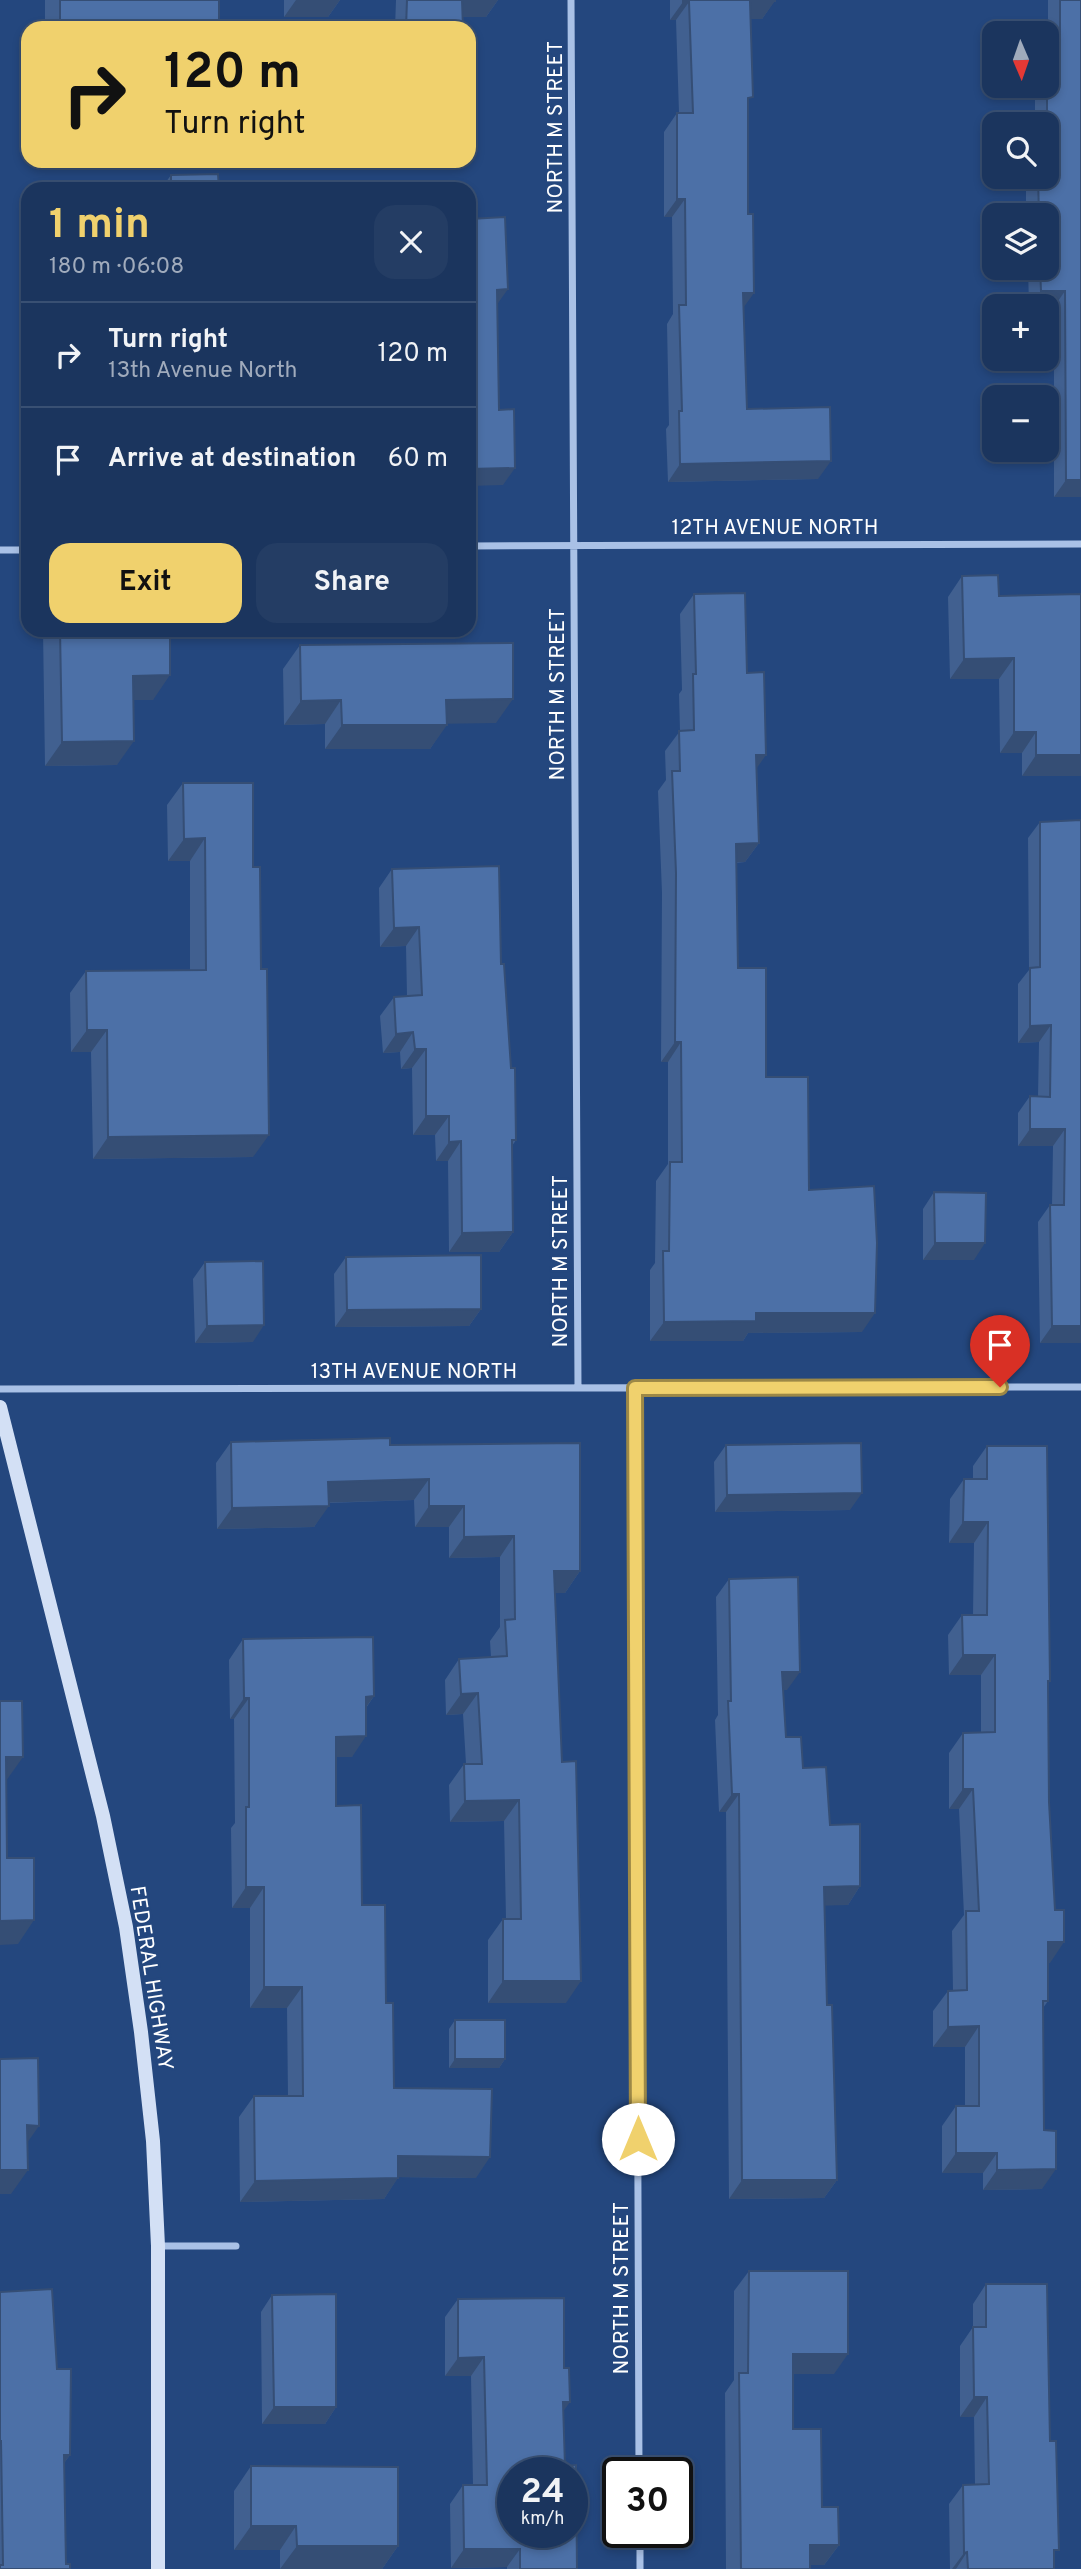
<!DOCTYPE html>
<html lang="en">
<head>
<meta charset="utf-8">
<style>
  :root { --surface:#1b355e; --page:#243d64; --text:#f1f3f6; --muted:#a0abbc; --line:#395073; --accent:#f0d16d }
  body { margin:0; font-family:Overpass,sans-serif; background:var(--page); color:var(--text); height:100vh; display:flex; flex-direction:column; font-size:26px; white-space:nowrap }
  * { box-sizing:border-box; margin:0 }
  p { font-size:23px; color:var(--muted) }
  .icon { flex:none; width:38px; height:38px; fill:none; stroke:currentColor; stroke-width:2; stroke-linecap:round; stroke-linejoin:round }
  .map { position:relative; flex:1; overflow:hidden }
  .drawer { position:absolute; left:21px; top:182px; width:455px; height:455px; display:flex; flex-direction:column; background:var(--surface); border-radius:21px; box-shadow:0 4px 10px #0003,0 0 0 2px var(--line) }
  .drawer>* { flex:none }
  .top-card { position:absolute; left:21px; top:21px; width:455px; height:147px; border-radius:21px; box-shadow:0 4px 10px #0003,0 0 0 2px var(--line); background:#f0d16d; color:#111; overflow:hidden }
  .needle { width:46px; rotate:178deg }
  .buttons { position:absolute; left:982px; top:21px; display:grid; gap:14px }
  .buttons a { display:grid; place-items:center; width:77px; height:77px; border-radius:14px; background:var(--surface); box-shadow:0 4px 10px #0003,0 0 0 2px var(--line); font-size:35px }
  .speed { position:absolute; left:497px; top:2457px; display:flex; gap:14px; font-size:35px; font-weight:700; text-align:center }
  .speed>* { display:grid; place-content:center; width:91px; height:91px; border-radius:50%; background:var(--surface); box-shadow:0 4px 10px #0003,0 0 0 2px var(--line); line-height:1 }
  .speed small { font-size:18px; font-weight:400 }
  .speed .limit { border:4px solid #111; border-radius:10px; background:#fff; color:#111 }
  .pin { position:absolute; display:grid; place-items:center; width:60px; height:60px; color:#fff; margin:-72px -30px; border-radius:50% 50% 50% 0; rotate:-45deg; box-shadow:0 0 7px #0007 }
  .pin .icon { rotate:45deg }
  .me { position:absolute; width:77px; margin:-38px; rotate:0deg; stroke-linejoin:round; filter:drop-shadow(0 0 5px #0008) }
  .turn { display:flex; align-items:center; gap:24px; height:147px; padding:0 28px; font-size:32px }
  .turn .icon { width:91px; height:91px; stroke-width:2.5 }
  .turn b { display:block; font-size:49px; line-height:60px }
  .round { display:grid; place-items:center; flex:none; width:74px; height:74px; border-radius:21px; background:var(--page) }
  .summary { display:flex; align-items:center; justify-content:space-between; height:119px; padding:0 28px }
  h1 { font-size:42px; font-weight:700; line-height:52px; color:var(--accent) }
  .button { display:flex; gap:14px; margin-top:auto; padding:14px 28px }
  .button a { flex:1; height:80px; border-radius:21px; background:var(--accent); color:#111; font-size:28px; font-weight:700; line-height:80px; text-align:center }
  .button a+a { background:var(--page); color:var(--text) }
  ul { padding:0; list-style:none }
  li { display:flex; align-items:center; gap:21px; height:105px; padding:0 28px; border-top:2px solid var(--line) }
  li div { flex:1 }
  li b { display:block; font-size:26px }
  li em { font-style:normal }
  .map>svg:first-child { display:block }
</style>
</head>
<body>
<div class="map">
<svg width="1081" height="2569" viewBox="0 0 1081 2569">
  <rect width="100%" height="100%" fill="#24477e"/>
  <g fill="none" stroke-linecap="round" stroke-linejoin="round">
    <!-- street -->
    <path stroke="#a9c1e6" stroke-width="7" d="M571,0L578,1388
      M469,546L1081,544
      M0,550H28
      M635,1388L639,2473
      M0,1389L1081,1387
      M158,2246H236
      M640,2532V2569"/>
    <!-- secondary -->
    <path stroke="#d3e0f5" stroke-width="14" d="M0,1407L103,1816L126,1927L141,2032L153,2141L158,2246V2569"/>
  </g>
  <!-- wall -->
  <path fill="#416090" d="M45,0H219V28H45Z
    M284,0H340L328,17H284Z
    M396,0H498L486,17H463V28H395Z
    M670,0H775L762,19H751L743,308L747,409L818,479L668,482L666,429L669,425L667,324L673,314L672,217H664V132L677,113H679L676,20H670Z
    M1048,0H1081V497H1054V307L1029,306L1028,268H1046V215H1026V188H1017V177H1046V124H1026L1029,121H1035V86H1046V45L1048,44Z
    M171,175L219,189H161Z
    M962,576L999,596L1081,776H1022V753H1000L999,679H950L948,597Z
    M694,594L747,673L757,768L759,843L745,862L736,863L738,968L766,1077L862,1332L748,1333L743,1341H650V1270L655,1263L656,1181L668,1164V1062H661L662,893L658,791L666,780L665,751L680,731L679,694L682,690L680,614Z
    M43,630H170L153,700H134L117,765L45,766Z
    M300,645L496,723H447L430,749H325V724L284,725L283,669Z
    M183,783H253V1157L93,1159L91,1052H71L70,993L86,971L190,970V861H168L167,805Z
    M1040,822L1081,1343H1040L1038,1222L1050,1205H1052L1053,1146H1018V1113L1030,1096L1038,1097L1039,1042L1018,1043V984L1029,970L1028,838Z
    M392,869L501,964L516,1140L512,1146L513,1232L499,1252H449L448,1161H436L435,1135H413L412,1068L401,1069L400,1052L383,1053L380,1016L394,997L407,996L406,946L380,947L379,888Z
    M934,1192L974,1260H923V1209Z
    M346,1257L481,1309L469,1326L335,1327L334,1274Z
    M205,1262L253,1342L195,1343L193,1279Z
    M231,1442L390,1445L580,1571L565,1593H555L566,2003H488V1940L503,1919H506L504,1821L450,1822L449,1785L464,1764H466L463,1714L446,1715L445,1680L459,1659L491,1657L490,1641L500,1627V1557L449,1558V1527H415L414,1500L329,1503L314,1527L217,1529L216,1463Z
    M726,1445L850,1510L715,1512L714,1462Z
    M987,1446L1050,1681L1048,1684L1050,1963H1048V2001L1043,2008L1042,2189L983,2190V2173H942V2126L956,2106H965V2047H933V2011L948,1991H953L952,1931L964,1915L959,1809H949V1753L963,1733H981V1675H949L948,1635L962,1615H973L974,1543H949L950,1499L964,1479H973V1466Z
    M729,1579L787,1690H783L786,1737L803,1768L830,1825L860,1886L848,1905H824L827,2005L837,2180L824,2198L729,2199L726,1812H719L715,1720L718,1715L716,1597Z
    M243,1639L374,1696L366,1708L352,1757H336V1806L386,2003L394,2088L476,2178L398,2177L384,2199L240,2202L239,2117L254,2096H288L287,2008H250V1908H232L231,1828L235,1823L234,1719H230L229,1660Z
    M455,2020L505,2059L499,2068H449V2029Z
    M749,2271L834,2374H793V2429L822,2507L839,2545L824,2565H810V2569H726L725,2393L734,2380V2291Z
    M986,2284L1050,2441L1054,2569H950L949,2504L963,2485H975L974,2417H960V2346L973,2327V2304Z
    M0,2292L57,2369L70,2455L64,2463L66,2564L0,2569Z
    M272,2295L336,2407L325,2424H262L261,2312Z
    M458,2299L563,2411L565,2466L577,2569H507V2567L451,2568L450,2504L463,2485H473L471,2376H445V2317Z
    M251,2466L398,2546L382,2569H280V2550H234V2491Z"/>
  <!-- shaded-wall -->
  <path fill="#354e75" d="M296,0H340L328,17H284Z
    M462,0H498L486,17H450Z
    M750,1H775L762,19H737Z
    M683,2H689L676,20H670Z
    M1025,177H1033L1026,188H1017Z
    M677,199H685L672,217H664Z
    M508,289L496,306L497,290Z
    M1041,291H1065L1054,307L1030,306Z
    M743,293H754L741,311Z
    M831,461L818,479L668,482L680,464Z
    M515,468L503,485L469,486V469Z
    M1066,480H1081V497H1054Z
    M1014,658L999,679H950L964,659Z
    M170,675L153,700H116L133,676Z
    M513,699L496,723L430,724L446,700Z
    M341,700L325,724L284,725L301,701Z
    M342,725H447L430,749H325Z
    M1014,732H1036L1022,753H1000Z
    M134,741L117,765L45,766L62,742Z
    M756,755H766L752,775Z
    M1036,755H1081V776H1022Z
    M205,838L190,861H168L184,839Z
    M759,843L745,862L722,863L736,844Z
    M419,927L406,946L380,947L394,928Z
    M1051,1025L1039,1042L1018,1043L1030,1026Z
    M87,1030H107L91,1052H71Z
    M413,1032L400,1052L383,1053L396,1034Z
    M675,1042H681L668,1062H661Z
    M415,1049H426L412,1068L401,1069Z
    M426,1116H449L435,1135H413Z
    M1030,1129H1065L1053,1146H1018Z
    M269,1135L253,1157L93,1159L108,1137Z
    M461,1141L448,1161H436L449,1142Z
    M513,1232L499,1252H449L462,1233Z
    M935,1243H985L974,1260H923Z
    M481,1309L469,1326L335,1327L347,1310Z
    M756,1313H875L862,1332L748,1333L743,1341H650L664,1322Z
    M264,1325L253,1342L195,1343L207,1326Z
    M1052,1326H1081V1343H1040Z
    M429,1479L414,1500L313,1503L328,1482Z
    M862,1493L850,1510L715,1512L727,1495Z
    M329,1506L314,1527L217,1529L232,1508Z
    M429,1506H464L449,1527H415Z
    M963,1522H988L974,1543H949Z
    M514,1536L500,1557L449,1558L464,1537Z
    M554,1571H580L565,1593H539Z
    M963,1655H995L981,1675H949Z
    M782,1672H800L787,1690L769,1691Z
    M478,1693L463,1714L446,1715L461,1694Z
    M374,1696L359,1717L366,1697Z
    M244,1698H249L234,1719H230Z
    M366,1736L352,1757H321L336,1737Z
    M6,1757H23L6,1781Z
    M963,1789H973L959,1809H949Z
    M732,1794H739L726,1812H719Z
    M519,1800L504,1821L450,1822L465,1801Z
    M860,1886L848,1905L811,1906L824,1887Z
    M246,1887H264L250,1908H232Z
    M34,1920L18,1944L0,1945V1921Z
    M1048,1942H1064L1050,1963L1034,1962Z
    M503,1981H581L566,2003H488Z
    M264,1987H302L287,2008H250Z
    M979,2026L965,2047H933L948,2027Z
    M455,2059H505L499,2068H449Z
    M27,2125L39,2126L22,2150Z
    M956,2153H997L983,2173H942Z
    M398,2156L490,2157L476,2178L383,2177Z
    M1056,2169L1042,2189L983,2190L997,2170Z
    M0,2170H28L11,2194H0Z
    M398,2178L384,2199L240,2202L255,2181Z
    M742,2180H837L824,2198L729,2199Z
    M793,2354H848L834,2374H778Z
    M484,2357L471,2376H445L458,2358Z
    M974,2397H987L974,2417H960Z
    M563,2402H570L557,2420Z
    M274,2407H336L325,2424H262Z
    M64,2455H70L56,2474Z
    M251,2526H296L280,2550H234Z
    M810,2545H839L824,2565H795Z
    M297,2546H398L382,2569H280Z
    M464,2549H520L507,2567L451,2568Z
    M967,2552L956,2569H952L964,2553Z"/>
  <!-- building -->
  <path fill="#4c70a7" stroke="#354e75" stroke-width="2" fill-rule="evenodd" d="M60,0H219V28H60Z
    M407,0H462L463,28H406Z
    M683,0H775V1H750L753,97L748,98V214H753L754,293H743L747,409L830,407L831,461L680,464L679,411H682L679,305H686L685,199H677V113H693L689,2H683Z
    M1060,0H1081V480H1066L1065,291H1041L1040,268H1046V215H1039L1038,177H1046V124H1029V121H1047V44H1060Z
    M218,174L219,189H171V175Z
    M505,217L508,289L497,290L499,410L514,409L515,468L469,469V219Z
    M998,575L999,596L1081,594V755H1036V732H1014V658L964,659L962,576Z
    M745,593L747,673L764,672L766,755H756L759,843L736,844L738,968H766V1077H808L809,1190L874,1186L877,1243L875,1313H756V1321L664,1322L663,1251H669L670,1162H682L681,1042H675L676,873L672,771H680L679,731L694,730L693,674H696L694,594Z
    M60,630H170V675L133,676L134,741L62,742Z
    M513,643V699L446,700L447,725H342L341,700L301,701L300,645Z
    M183,783H253V867H260L261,969H267L269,1135L108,1137L107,1030H87L86,971L206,970L205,838L184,839Z
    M1081,820V1326H1052L1050,1205H1064L1065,1129H1030V1096L1050,1097L1051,1025L1030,1026V968L1040,967V822Z
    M499,866L501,964H504L511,1068H515L516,1140H512L513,1232L462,1233L461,1141L449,1142V1116H426V1049H415L413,1032L396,1034L394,997L422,995L419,927L394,928L392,869Z
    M934,1192L986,1193L985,1243H935Z
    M481,1255V1309L347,1310L346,1257Z
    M263,1261L264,1325L207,1326L205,1262Z
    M390,1438V1445L580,1443V1571H554L562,1762L576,1761L581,1981H503V1919H521L519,1800L465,1801L464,1764H482L478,1693L461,1694L459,1659L507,1656L505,1620L515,1619L514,1536L464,1537V1506H429V1479L328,1482L329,1506L232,1508L231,1442Z
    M861,1443L862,1493L727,1495L726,1445Z
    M987,1446H1047L1050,1681H1048L1049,1802L1055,1910H1064V1942H1048V2001H1043L1044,2130L1056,2131V2169L997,2170V2153H956V2106H979V2026L948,2027V1991L967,1990L966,1911H979L973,1789H963V1733L995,1732V1655H963L962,1615H987L988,1522H963L964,1479H987Z
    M798,1577L800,1672H782L786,1737H801L803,1768L826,1767L830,1825L860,1824V1886L824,1887L827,2005H832L837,2180H742L739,1794H732L728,1701H731L729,1579Z
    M373,1637L374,1696L366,1697V1736L336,1737V1806L361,1805L362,1905H385L386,2003H393L394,2088L492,2089L490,2157L398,2156V2178L255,2181L254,2096H303L302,1987H264V1887H246V1807H249V1698H244L243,1639Z
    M0,1701H22L23,1757H6L7,1858H34V1920L0,1921Z
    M455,2020H505V2059H455Z
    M38,2058L39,2126L27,2125L28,2170H0V2059Z
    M749,2271H848V2354H793V2429H821L822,2507H838L839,2545H810V2569H741L739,2373H748Z
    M986,2284H1047L1050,2441H1056L1059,2550H1054V2569H968L967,2552L964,2553L963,2485L989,2484L987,2397H974L973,2327H986Z
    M52,2289L57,2369H71L70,2455H64L66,2564H70V2569H0V2565H3L1,2441H0V2292Z
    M336,2294V2407H274L272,2295Z
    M564,2298V2368H569L570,2402H563L565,2466L576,2465L577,2569H520V2549H464L463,2485H487L484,2357L458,2358V2299ZM513,2473H572V2532H513Z
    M251,2466L398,2467V2546H297L296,2526H251Z"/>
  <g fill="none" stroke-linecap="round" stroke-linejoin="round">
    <defs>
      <path id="route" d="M638,2139L635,1388L1000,1387"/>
    </defs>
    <!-- route casing -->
    <use href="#route" stroke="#9c8847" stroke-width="18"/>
    <!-- route -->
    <use href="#route" stroke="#f0d16d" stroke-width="12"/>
  </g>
  <g text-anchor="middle" stroke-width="5" stroke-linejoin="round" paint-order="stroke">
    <!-- street labels -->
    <g font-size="21" fill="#fff" stroke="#24477e">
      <text transform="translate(555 127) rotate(-90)" y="7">NORTH M STREET</text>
      <text x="775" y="534">12TH AVENUE NORTH</text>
      <text transform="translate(557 694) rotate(-90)" y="7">NORTH M STREET</text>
      <text transform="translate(560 1261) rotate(-90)" y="7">NORTH M STREET</text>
      <text x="414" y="1378">13TH AVENUE NORTH</text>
      <text transform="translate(152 1978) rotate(81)" y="7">FEDERAL HIGHWAY</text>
      <text transform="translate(621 2288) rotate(-90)" y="7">NORTH M STREET</text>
    </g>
  </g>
</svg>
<div class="buttons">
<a><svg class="needle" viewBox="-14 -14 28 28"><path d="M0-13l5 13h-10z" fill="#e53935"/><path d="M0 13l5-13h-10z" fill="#a0abbc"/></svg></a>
<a><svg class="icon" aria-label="search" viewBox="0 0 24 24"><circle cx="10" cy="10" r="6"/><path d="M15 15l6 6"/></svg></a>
<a><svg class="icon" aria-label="layers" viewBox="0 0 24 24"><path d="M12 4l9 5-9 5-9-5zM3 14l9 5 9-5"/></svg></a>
<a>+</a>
<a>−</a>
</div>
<div class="speed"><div>24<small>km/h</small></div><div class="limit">30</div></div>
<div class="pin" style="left:1000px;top:1387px;background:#d93025"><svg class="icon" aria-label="arrive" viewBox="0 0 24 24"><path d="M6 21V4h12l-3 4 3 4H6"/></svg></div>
<svg class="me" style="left:638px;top:2139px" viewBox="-20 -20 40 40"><circle r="19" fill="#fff"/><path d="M0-13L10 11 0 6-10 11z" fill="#f0d16d"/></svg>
<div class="top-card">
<div class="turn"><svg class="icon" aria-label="right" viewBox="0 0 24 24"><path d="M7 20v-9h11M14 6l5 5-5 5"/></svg><div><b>120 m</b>Turn right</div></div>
</div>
<section class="drawer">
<div class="summary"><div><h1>1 min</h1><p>180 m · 06:08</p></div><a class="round"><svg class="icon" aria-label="close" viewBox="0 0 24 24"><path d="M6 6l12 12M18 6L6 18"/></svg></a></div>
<ul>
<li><svg class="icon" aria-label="right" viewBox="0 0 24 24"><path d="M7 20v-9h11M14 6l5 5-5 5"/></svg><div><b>Turn right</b><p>13th Avenue North</p></div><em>120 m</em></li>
<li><svg class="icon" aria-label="arrive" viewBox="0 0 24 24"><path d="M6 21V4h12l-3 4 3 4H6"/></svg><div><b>Arrive at destination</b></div><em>60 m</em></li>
</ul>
<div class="button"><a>Exit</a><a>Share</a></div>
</section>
</div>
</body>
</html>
